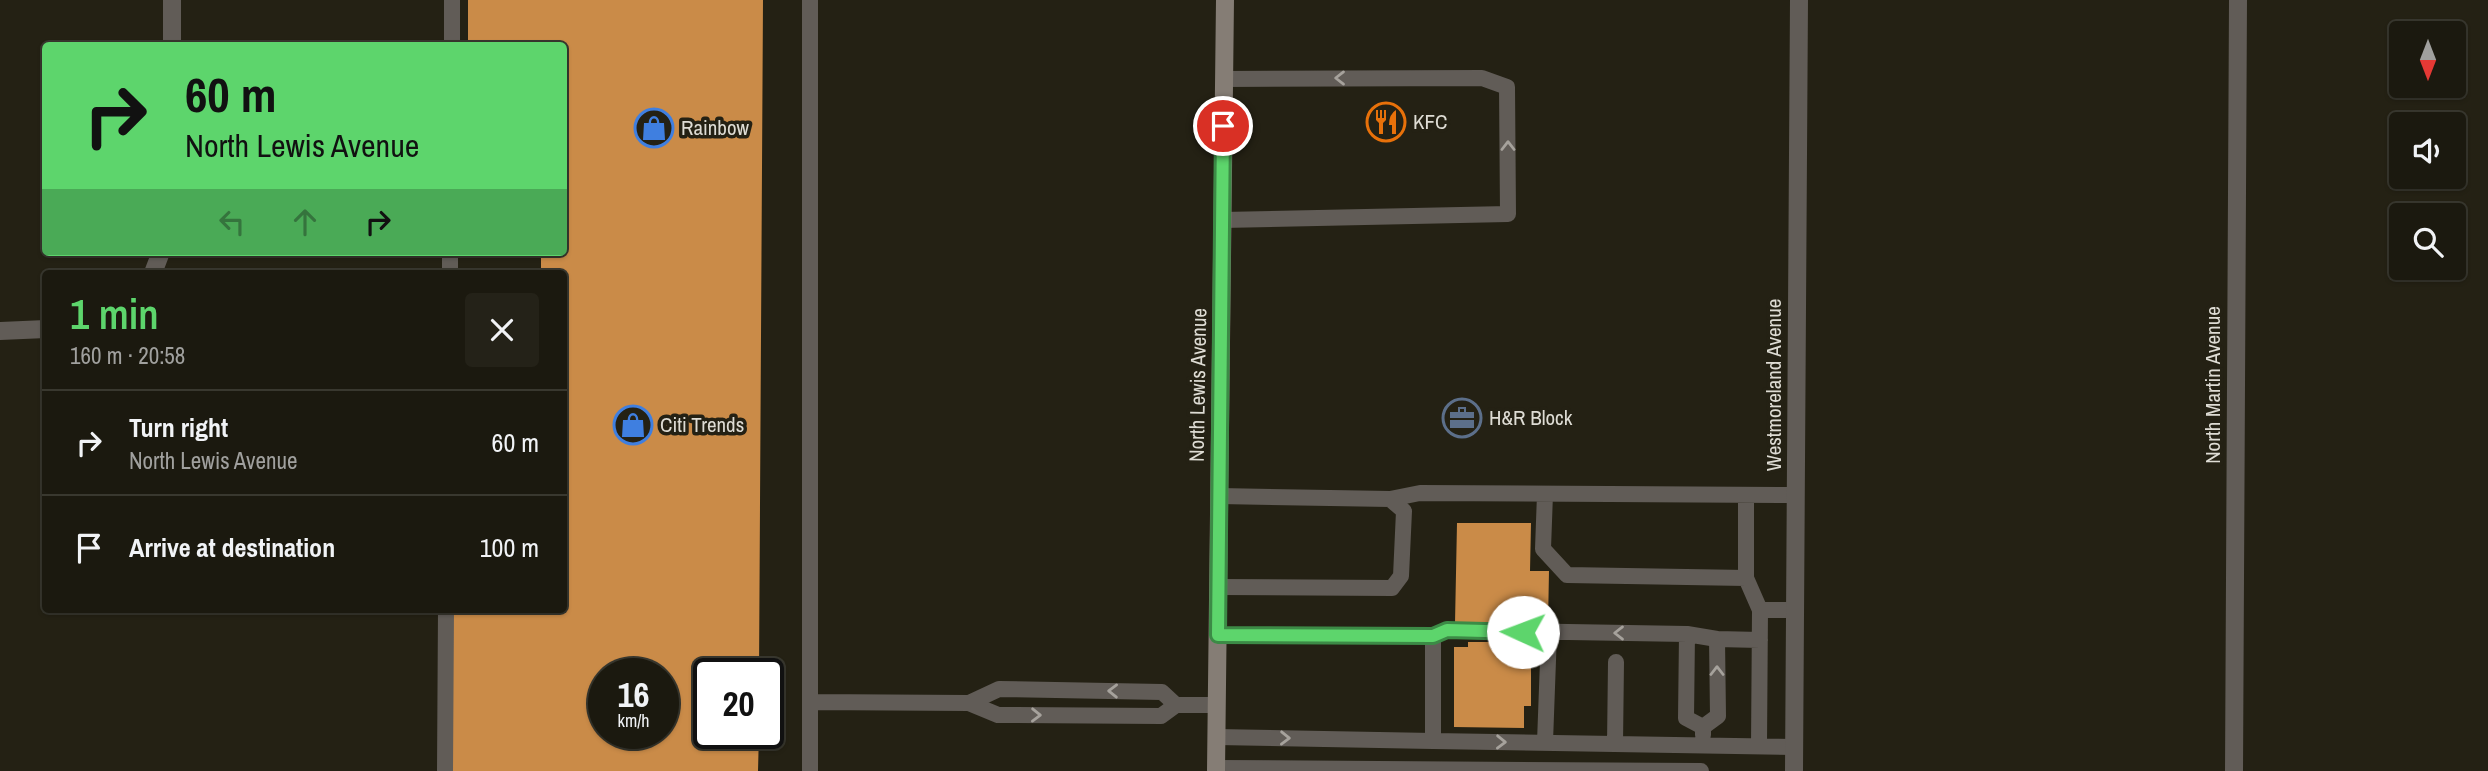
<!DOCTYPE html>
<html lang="en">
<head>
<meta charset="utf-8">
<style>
  :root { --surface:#1b190f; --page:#242218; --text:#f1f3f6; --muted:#a0a09e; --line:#39382f; --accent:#5dd56c }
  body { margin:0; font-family:"Archivo Narrow",sans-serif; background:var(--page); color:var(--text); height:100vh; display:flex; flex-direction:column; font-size:26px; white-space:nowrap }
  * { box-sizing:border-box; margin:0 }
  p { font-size:23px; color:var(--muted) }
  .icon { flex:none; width:38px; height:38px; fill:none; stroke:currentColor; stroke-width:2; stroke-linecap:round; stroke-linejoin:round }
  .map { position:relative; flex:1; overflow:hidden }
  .drawer { position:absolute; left:42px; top:270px; width:525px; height:343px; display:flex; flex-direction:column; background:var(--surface); border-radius:7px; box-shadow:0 2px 5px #0004,0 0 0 2px var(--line) }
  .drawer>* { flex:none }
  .top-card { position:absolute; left:42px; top:42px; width:525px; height:214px; border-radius:7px; box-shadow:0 2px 5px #0004,0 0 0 2px var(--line); background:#5dd56c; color:#111; overflow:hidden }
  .needle { width:46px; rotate:180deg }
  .controls { position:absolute; left:2389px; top:21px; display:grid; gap:14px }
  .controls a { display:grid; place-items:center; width:77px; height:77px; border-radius:7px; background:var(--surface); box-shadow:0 2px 5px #0004,0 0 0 2px var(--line); font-size:35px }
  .speed { position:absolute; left:588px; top:658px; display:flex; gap:14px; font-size:35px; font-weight:700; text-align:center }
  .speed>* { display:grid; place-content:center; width:91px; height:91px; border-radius:50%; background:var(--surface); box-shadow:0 2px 5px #0004,0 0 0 2px var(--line); line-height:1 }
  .speed small { font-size:18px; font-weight:400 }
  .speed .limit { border:4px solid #111; border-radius:10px; background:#fff; color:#111 }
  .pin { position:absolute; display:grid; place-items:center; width:60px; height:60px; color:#fff; margin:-30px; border:4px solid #fff; border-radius:50%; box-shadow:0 2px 7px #0007 }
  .me { position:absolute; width:77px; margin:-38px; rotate:272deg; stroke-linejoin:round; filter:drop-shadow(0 0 5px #0008) }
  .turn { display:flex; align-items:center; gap:24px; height:147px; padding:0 28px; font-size:32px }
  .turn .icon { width:91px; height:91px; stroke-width:2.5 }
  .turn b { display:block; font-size:49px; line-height:60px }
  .lanes { display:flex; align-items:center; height:66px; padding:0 28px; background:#0003; justify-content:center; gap:35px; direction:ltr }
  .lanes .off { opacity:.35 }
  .round { display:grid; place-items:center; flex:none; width:74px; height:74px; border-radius:7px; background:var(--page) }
  .head { display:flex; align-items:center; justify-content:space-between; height:119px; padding:0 28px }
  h1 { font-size:42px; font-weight:600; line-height:52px; color:var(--accent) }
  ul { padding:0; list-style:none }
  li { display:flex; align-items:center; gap:21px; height:105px; padding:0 28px; border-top:2px solid var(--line) }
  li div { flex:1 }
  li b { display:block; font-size:26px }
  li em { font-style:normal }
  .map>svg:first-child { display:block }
</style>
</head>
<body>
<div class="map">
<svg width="2488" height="771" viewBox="0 0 2488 771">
  <rect width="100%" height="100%" fill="#242114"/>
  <!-- building -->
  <path fill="#ca8b48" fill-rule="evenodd" d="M468,0H763L759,674H709V733H759L758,771H451L452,609H564V273H541V252H564V46H468ZM604,674H663V733H604Z
    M1457,523H1531L1530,571H1549L1548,624L1455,623Z
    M1468,642H1491V649H1531V706H1524V728L1454,727V647H1468Z"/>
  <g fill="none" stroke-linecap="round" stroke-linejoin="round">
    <!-- service -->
    <path stroke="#615c57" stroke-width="16" d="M452,46V0
      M1222,220L1508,214L1507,87L1482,78L1224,79
      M450,273V252
      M1545,494L1543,549L1567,575L1746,578
      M1746,496V578L1760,610H1795
      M1390,499L1420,493L1796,495
      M1218,587L1392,588L1401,576L1404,511L1390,499L1219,496
      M1687,634L1686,718L1703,727V735
      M1433,636L1447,630L1687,634L1717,639L1718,716L1703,727
      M1717,639L1760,640
      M810,702L969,703L998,715L1161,716L1176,705H1217
      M969,703L999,689L1162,692L1176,705
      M1217,737L1433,741V636L1218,635
      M1433,741L1794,747
      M1545,742L1549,633
      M1615,744L1616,662
      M1759,745L1760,610
      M1216,768L1701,771
      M445,771L446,609
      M810,771V0"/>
    <!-- minor -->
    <path stroke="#615c57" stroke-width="18" d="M172,0V46
      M153,273L161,252
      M0,331L46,329
      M1794,771L1799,0
      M2234,771L2238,0"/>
    <!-- secondary -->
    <path stroke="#857d75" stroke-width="18" d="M1216,771L1225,0"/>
  </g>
  <!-- one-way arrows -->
  <defs><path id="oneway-chevron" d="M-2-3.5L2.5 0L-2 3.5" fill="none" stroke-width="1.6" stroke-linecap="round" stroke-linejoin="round" transform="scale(1.75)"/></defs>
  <g stroke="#a6a29c">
    <use href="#oneway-chevron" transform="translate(1340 78) rotate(180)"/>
    <use href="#oneway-chevron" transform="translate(1508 146) rotate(-90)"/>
    <use href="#oneway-chevron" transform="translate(1619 633) rotate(-180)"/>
    <use href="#oneway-chevron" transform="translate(1717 671) rotate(-90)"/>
    <use href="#oneway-chevron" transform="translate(1113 691) rotate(-179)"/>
    <use href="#oneway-chevron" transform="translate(1036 715) rotate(1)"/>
    <use href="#oneway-chevron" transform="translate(1285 738) rotate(1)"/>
    <use href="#oneway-chevron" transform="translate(1501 742) rotate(1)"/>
  </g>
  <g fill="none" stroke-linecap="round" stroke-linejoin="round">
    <defs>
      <path id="route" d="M1223,126L1218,635L1433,636L1447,630L1523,632"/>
    </defs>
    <!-- route casing -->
    <use href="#route" stroke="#3c8a46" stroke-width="18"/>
    <!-- route -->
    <use href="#route" stroke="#5dd56c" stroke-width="12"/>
  </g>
  <!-- icons -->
  <defs>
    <symbol id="restaurant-ring" viewBox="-11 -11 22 22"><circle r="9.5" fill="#242114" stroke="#e8710a" stroke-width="1.5"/><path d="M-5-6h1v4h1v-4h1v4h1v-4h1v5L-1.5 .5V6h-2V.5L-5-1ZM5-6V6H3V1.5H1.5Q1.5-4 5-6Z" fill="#e8710a"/></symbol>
    <symbol id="shop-ring" viewBox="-11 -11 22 22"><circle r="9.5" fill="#242114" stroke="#3f7fe0" stroke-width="1.5"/><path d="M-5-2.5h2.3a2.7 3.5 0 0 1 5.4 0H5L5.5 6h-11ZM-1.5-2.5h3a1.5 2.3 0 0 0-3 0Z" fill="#3f7fe0"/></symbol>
    <symbol id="office-ring" viewBox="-11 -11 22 22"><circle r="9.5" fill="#242114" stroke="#5c6f8a" stroke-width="1.5"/><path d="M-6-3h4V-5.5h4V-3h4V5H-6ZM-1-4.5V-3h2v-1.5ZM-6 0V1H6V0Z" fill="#5c6f8a"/></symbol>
  </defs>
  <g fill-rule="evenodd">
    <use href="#restaurant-ring" x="1364" y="100" width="44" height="44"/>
    <use href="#shop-ring" x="632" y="106" width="44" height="44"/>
    <use href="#office-ring" x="1440" y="396" width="44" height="44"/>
    <use href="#shop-ring" x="611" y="403" width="44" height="44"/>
  </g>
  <g text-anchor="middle" stroke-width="7" stroke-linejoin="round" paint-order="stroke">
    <!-- poi labels -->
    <g font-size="21" fill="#dedcd4" stroke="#242114" text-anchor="start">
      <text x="1413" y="129">KFC</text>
      <text x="681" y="135">Rainbow</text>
      <text x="1489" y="425">H&amp;R Block</text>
      <text x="660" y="432">Citi Trends</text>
    </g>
    <!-- street labels -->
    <g font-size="21" fill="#dedcd4" stroke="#242114">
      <text transform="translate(1198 385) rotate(-89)" y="7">North Lewis Avenue</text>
      <text transform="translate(1774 385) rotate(-90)" y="7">Westmoreland Avenue</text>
      <text transform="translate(2213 385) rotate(-90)" y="7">North Martin Avenue</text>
    </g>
  </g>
</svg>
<div class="controls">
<a><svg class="needle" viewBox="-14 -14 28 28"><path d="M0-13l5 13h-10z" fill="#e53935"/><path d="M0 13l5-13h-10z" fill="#a0a09e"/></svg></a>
<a><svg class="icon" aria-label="sound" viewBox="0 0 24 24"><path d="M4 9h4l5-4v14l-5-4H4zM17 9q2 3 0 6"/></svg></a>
<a><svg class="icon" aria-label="search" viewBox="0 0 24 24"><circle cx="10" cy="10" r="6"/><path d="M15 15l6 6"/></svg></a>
</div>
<div class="speed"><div>16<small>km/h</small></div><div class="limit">20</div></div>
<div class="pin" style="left:1223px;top:126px;background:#d93025"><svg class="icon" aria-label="arrive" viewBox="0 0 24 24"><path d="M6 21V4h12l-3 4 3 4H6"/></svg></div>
<svg class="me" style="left:1523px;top:632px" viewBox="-20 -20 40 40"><circle r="19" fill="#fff"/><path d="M0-13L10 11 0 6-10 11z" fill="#5dd56c"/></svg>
<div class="top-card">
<div class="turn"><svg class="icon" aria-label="right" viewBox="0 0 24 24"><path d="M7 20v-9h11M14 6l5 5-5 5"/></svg><div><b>60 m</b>North Lewis Avenue</div></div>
<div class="lanes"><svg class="icon off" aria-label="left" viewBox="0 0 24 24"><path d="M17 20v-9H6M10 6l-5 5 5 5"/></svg><svg class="icon off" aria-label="ahead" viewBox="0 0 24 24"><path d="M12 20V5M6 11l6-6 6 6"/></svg><svg class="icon" aria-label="right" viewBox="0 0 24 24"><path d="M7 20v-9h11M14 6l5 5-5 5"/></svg></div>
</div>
<section class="drawer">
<div class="head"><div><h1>1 min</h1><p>160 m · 20:58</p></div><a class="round"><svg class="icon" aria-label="close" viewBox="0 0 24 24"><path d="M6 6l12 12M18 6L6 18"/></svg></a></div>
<ul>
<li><svg class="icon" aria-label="right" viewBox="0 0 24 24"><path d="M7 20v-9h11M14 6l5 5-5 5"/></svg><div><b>Turn right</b><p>North Lewis Avenue</p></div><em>60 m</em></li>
<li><svg class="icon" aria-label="arrive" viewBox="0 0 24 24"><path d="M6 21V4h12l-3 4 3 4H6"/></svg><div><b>Arrive at destination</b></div><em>100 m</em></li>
</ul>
</section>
</div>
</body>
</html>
